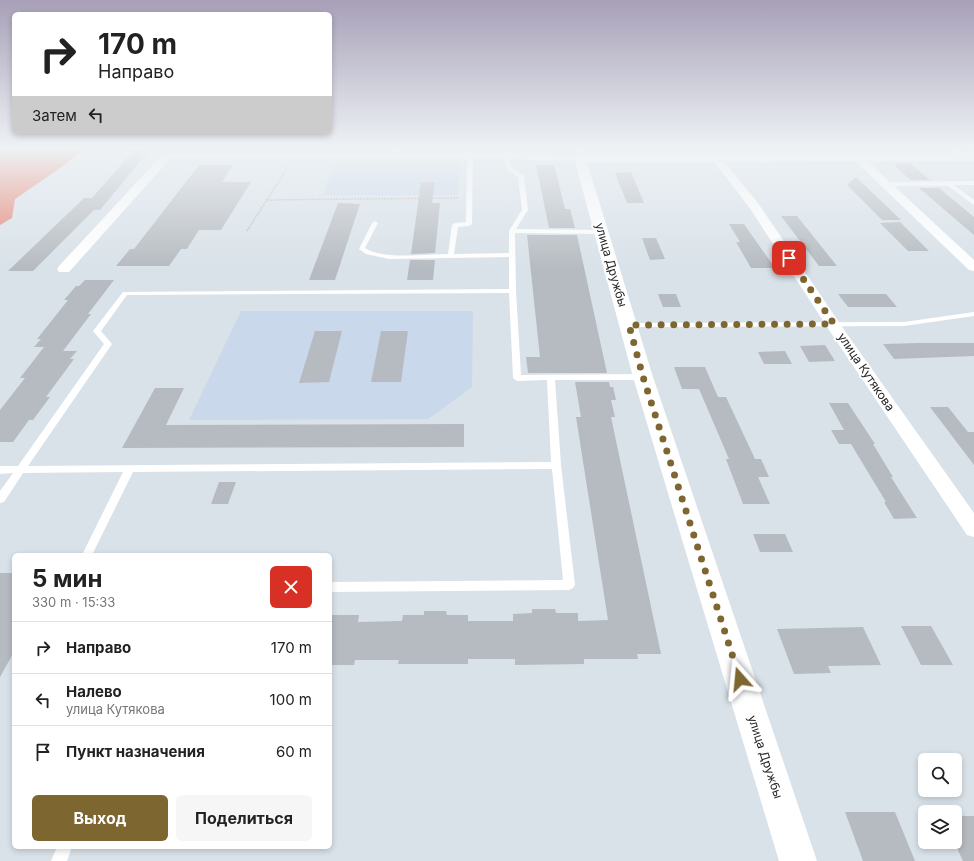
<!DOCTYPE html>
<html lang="ru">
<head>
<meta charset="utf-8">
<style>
  :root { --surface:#fff; --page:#f6f6f6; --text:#222; --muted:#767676; --line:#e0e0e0; --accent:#7e6630 }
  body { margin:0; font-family:Inter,sans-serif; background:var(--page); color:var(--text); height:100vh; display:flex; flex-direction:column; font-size:15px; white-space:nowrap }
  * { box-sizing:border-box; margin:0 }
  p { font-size:13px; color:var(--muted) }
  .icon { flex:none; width:22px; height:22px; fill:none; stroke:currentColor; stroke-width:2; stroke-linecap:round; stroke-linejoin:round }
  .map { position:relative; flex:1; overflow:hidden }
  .side { position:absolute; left:12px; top:553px; width:320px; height:296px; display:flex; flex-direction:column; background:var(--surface); border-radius:6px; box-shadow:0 2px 6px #0003 }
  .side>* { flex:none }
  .hud { position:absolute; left:12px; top:12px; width:320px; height:122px; border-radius:6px; box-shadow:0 2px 6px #0003; background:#fff; color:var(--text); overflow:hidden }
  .fabs { position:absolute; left:918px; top:753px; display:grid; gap:8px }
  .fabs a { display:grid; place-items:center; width:44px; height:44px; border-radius:6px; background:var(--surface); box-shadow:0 2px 6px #0003; font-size:20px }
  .pin { position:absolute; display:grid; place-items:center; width:34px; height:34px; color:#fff; margin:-17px; border-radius:8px; box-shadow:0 2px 6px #0006 }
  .me { position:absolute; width:44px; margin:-22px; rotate:342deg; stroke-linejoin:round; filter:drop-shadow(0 0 3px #0008) }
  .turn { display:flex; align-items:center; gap:14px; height:84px; padding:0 20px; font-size:18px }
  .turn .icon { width:52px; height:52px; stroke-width:2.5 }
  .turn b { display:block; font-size:28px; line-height:34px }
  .then { display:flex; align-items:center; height:38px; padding:0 20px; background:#0003; gap:8px; font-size:15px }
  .round { display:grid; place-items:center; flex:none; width:42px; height:42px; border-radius:6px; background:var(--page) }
  .summary { display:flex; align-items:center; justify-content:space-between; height:68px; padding:0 20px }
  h1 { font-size:24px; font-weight:700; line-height:30px }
  .cta { display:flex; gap:8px; margin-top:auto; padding:8px 20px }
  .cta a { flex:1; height:46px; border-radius:6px; background:var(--accent); color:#fff; font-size:16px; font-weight:700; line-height:46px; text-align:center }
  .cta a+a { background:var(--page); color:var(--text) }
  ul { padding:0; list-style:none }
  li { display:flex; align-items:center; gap:12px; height:52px; padding:0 20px; border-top:1px solid var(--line) }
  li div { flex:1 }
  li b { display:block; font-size:15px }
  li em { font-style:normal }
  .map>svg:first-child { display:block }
</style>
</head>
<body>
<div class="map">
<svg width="974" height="861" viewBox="0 0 974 861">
  <rect width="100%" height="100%" fill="#d9e2e9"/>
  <!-- education -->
  <path fill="#c9d8ea" d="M335,164H460L458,195H323Z
    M241,311H473L472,387L428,419L189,420Z"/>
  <!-- water -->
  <path fill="#e68371" d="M0,149H84L63,166L15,199L12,218L0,225Z"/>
  <!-- building -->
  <path fill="#b6bbc1" d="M135,149H142L147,153L100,210H94L33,271H8L84,198H92Z
    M898,163H910L930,180H911L895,166Z
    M199,165H233L222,182H251L221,230H199L187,249H181L169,266H116L130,249H134Z
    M536,165H554L565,209H570L575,228H549Z
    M631,172L644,203H627L615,173Z
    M856,177L901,220H882L847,185Z
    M421,182H435L432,203H440L435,253L411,254Z
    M919,188H939L974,217V235Z
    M338,203L360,204L335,280H309Z
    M781,216H797L837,266H819Z
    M900,222L929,251H908L880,223Z
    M729,224H744L775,268H751L736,242H740Z
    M527,235H577L607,373H528L526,357H540Z
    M642,238H656L665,259L650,260Z
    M410,260H435L433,280H407Z
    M85,280H114L88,314H91L63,351H77L70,359H74L46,397H50L33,420H29L13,442H0V410L25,378H20L44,347H34L41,339H37L68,300H64L76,286H79Z
    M658,294H676L681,307H663Z
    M838,294H886L897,307H848Z
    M315,331H342L329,382L299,383Z
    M381,331H408L401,382H371Z
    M918,343H974V356L894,359L883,344Z
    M825,345L835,361L809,362L800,346Z
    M785,351L792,364H764L758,352Z
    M674,367H705L718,397H726L755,459H761L769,477H758L770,504H743L726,459H729L699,389H682Z
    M575,382H609L610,387H613L616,400H611L615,417H611L661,654H637L638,659H584V664L515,665V659H468V664H398L399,660H355L354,665H330V615H359L358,622L402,621L403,615H424V611H446L447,615H468V621H513V614L532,613V609H555L556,613H578V621L608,620L576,417H581Z
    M155,388H184L166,425L464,424V447L122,448Z
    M829,403H848L875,444H873L893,477H891L917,518L894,519L884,502H886L851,444H839L831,430H844Z
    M930,407H948L968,432H974V465Z
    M219,482H236L228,504H211Z
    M753,534H785L793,552H760Z
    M0,573H14V652L0,677Z
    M901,626H931L953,665H921Z
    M863,627L881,665L828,666L831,673L794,674L777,629Z
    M845,812H895L915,861H863Z
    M955,816H974V861H963L955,844Z"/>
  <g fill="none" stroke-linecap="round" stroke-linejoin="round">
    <!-- path -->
    <path stroke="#bebebe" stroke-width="1.5" stroke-dasharray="2 1" stroke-linecap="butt" d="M267,200L459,198
      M247,231L288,167"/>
    <!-- lane -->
    <path fill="#fff" fill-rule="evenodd" d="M392,149H396L395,157L390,156Z
      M575,149H579L582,159H578Z
      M952,149H957L968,157L963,158Z
      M505,154L508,156L512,168L524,176L528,210L516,229L602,230L605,232L602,234L515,233L516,291L521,375L643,374L647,377L643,380H555L561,465L575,585L573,588L569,590L330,592V582L563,580L552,469L133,472L92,555H82L123,472L23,473L4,502L0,503V491L13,473L0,474V466H18L104,344L93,331L123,292L509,289V257L389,259L366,254L359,249L372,223L375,221L378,223L365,248C382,260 427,254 448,254L452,225L455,223L466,222L467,156L470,154L473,156L472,224L469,226L458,227L454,254L509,253V231L522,210L518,177L508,170L502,156ZM509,293L513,378L517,381L547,380L551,462L28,466L112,344L101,331L127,295Z
      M974,181V185H954L974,200V205L948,186H886L883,184L886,182Z
      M974,312V316L904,326L629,327L625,325L629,323L904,322Z
      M57,847H72L67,861H51Z"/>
    <!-- street -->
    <path fill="#fff" fill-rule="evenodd" d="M167,153H505L580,155L585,158L580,161L505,159H170L69,272H59L57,269L59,266L163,154Z
      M716,155L720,156L758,203L847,334L974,513V537L967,535L833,336L749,207L711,158Z
      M858,155L862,156L974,260V271L969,270L854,160L853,158L854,156Z"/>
    <!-- secondary -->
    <path fill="#fff" fill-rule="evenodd" d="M974,153V161L587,162L653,377L817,861H779L633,377L574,158L576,155L580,154Z"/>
  </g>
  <!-- sky -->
  <linearGradient id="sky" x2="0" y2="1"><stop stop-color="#a7a0b8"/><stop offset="0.55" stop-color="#eef2f5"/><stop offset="1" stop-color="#eef2f5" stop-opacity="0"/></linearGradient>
  <rect width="974" height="269" fill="url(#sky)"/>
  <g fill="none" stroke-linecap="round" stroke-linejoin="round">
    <!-- route -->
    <path stroke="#7e6630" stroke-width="7" stroke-dasharray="0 12.6" d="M740,679L643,377L629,325L834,324L789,258"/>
  </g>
  <g text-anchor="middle" stroke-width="4" stroke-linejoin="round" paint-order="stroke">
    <!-- street labels -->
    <g font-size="12" fill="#272727" stroke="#fff">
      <text transform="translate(611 265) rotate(74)" y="4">улица Дружбы</text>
      <text transform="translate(866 372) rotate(56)" y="4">улица Кутякова</text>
      <text transform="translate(765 757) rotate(72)" y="4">улица Дружбы</text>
    </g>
  </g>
</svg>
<div class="fabs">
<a><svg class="icon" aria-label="search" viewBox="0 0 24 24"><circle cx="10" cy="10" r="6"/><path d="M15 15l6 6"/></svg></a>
<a><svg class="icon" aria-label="layers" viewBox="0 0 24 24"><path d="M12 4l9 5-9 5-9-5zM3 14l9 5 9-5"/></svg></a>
</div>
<div class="pin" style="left:789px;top:258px;background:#d93025"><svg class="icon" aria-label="arrive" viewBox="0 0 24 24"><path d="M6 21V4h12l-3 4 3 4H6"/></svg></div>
<svg class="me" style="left:740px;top:679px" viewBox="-20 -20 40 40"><path d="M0-17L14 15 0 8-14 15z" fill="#7e6630" stroke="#fff" stroke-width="4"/></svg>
<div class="hud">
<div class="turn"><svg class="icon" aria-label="right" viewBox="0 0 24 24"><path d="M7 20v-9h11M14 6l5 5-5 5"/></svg><div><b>170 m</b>Направо</div></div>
<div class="then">Затем<svg class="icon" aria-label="left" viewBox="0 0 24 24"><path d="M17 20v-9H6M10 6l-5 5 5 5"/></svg></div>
</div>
<section class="side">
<div class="summary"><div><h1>5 мин</h1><p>330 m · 15:33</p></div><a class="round" style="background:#d93025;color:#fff"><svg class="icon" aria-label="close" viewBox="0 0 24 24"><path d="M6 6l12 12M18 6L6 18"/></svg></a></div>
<ul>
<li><svg class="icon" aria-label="right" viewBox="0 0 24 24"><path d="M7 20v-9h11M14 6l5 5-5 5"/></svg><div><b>Направо</b></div><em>170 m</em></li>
<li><svg class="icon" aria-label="left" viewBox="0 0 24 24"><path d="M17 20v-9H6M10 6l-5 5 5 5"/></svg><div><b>Налево</b><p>улица Кутякова</p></div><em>100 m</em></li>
<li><svg class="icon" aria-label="arrive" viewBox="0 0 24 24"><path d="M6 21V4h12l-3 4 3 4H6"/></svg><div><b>Пункт назначения</b></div><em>60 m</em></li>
</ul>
<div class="cta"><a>Выход</a><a>Поделиться</a></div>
</section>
</div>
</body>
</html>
